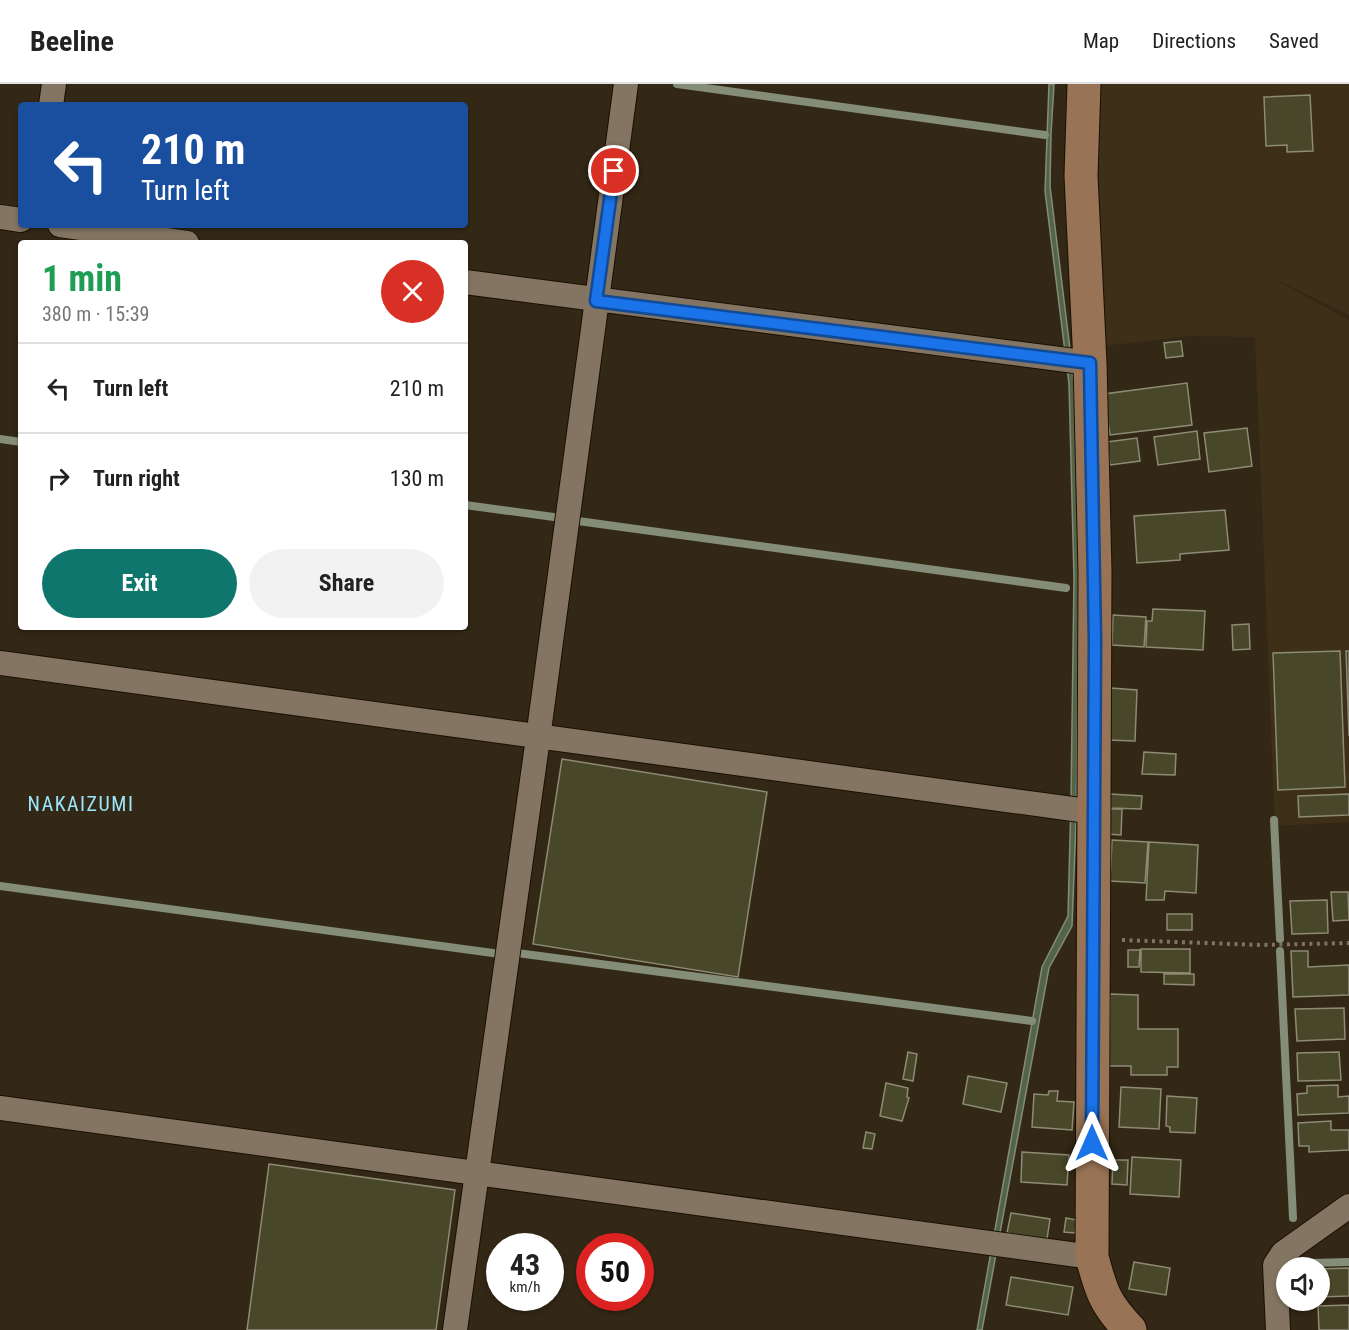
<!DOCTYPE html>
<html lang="en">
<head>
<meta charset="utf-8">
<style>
  :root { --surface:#fff; --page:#f2f2f2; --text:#222; --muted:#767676; --line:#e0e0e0; --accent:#0f766e }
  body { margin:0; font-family:"Roboto Condensed",sans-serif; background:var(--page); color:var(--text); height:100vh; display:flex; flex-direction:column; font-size:22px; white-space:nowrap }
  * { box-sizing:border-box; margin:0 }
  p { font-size:20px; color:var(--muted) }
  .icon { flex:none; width:33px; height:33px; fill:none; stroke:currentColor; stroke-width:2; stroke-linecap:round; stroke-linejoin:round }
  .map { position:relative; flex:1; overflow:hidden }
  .side { position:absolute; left:18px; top:156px; width:450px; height:390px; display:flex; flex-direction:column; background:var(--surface); border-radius:6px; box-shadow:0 2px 4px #0004 }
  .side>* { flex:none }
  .top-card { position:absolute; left:18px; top:18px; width:450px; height:126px; border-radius:6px; box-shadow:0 2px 4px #0004; background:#1a4fa0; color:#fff; overflow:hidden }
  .tools { position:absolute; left:1276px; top:1173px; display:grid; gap:12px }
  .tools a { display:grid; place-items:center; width:54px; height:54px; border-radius:50%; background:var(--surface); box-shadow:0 2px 4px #0004; font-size:30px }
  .speed { position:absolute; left:486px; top:1149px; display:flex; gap:12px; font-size:30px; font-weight:700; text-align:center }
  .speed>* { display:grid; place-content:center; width:78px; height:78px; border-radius:50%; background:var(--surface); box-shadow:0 2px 4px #0004; line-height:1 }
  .speed small { font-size:15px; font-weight:400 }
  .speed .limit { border:9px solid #d22; background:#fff; color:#111 }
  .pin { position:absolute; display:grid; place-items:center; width:51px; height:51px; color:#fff; margin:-26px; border:3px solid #fff; border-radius:50%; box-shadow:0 2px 6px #0007 }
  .me { position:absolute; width:66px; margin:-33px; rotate:0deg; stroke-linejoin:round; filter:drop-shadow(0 0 4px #0008) }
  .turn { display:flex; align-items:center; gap:21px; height:126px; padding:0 24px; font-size:27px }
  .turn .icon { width:78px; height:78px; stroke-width:2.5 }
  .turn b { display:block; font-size:42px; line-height:51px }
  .round { display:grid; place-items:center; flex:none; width:63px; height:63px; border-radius:32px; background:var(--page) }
  .headline { display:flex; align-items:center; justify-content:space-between; height:102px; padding:0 24px }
  h1 { font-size:36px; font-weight:700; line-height:45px; color:#1e9e55 }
  .button { display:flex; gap:12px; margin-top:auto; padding:12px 24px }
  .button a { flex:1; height:69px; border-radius:36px; background:var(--accent); color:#fff; font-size:24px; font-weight:700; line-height:69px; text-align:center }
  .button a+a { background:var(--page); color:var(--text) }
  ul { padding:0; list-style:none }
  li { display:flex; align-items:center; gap:18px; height:90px; padding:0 24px; border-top:2px solid var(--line) }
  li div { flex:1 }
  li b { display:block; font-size:22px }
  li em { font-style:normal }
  header { display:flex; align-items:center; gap:36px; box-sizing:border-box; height:84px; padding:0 30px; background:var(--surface); border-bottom:2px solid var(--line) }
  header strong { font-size:28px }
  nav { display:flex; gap:33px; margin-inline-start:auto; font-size:21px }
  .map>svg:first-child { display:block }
</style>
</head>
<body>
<header>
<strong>Beeline</strong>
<nav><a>Map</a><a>Directions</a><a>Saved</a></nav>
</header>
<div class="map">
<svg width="1349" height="1246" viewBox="0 0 1349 1246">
  <rect width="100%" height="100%" fill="#332716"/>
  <!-- built -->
  <path fill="#3e2f18" d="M1094,0H1349V231L1270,193L1349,236V738L1275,742L1255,253L1191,252L1103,262Z"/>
  <!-- water -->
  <path fill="#536449" stroke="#838d77" stroke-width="1.5" d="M1049,0H1054L1051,50L1050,102L1074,298L1079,493L1076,738L1072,842L1049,884L982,1246H977L1042,883L1068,832L1071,715L1074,494L1069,300L1045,107Z"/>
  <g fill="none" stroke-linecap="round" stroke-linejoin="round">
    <!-- stream -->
    <path stroke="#838d77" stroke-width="8" d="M677,0L1045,51
      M0,355L21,358
      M465,421L561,434
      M578,437L1066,504
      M1274,736L1280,855
      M0,802L500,870
      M1280,867L1293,1134
      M517,869L1032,937
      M1310,1179L1349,1178"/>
  </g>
  <!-- building -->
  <path fill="#494729" stroke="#8c8b74" stroke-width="1.5" d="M1310,11L1313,67L1287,68V61L1266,62L1264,13Z
    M1181,257L1183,272L1166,274L1164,259Z
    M1187,299L1192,341L1110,351L1104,310Z
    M1247,344L1252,382L1209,388L1204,349Z
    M1197,347L1200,375L1158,381L1154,353Z
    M1137,354L1140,377L1110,381L1107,358Z
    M1225,426L1229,466L1180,470V476L1137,479L1134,432Z
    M1153,525L1205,527L1203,566L1146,563L1147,537H1152Z
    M1113,531L1146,533L1144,563L1112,561Z
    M1249,540L1250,565L1233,566L1232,541Z
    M1340,567L1345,703L1278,706L1273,569Z
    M1346,567H1349V652Z
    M1111,604L1137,606L1135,657L1108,656Z
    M1144,668L1176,670L1175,691L1142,690Z
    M562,675L767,708L738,893L533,860Z
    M1110,710L1142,712L1141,725L1109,724Z
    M1349,710V731L1299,733L1298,712Z
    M1109,725H1122L1121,751L1108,750Z
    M1112,756L1148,758L1145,799L1110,797Z
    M1149,758L1198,761L1196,809L1165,807L1164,816H1146Z
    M1331,808H1348L1349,836L1333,837Z
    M1327,816L1328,849L1292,850L1290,817Z
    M1167,830H1192V846H1167Z
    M1141,865H1190V889L1141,888Z
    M1128,866H1140L1139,883H1128Z
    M1291,867H1308V883L1349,881V911L1293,913Z
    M1164,890H1194V901L1164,900Z
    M1110,910L1138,911V945H1178V983H1167V991H1131V982H1109Z
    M1344,924L1345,955L1297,957L1295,925Z
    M908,968L917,970L913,997L903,995Z
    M1339,968L1341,996L1298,997L1297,969Z
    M968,992L1007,999L1001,1028L963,1020Z
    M886,999L908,1004L907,1013L909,1014L902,1037L880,1032Z
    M1338,1001V1013L1349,1012V1029L1298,1031L1297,1010L1307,1009V1002Z
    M1121,1003L1161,1005L1159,1045L1119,1043Z
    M1049,1007H1058L1057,1017L1074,1018L1072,1046L1032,1043L1034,1010L1048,1011Z
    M1167,1012L1197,1014L1195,1049L1170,1048V1043L1166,1042Z
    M1331,1037V1046H1349V1066L1309,1068V1062H1299L1298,1039Z
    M866,1048L875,1050L872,1065L863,1064Z
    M1022,1068L1069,1071L1067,1101L1021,1098Z
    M1132,1073L1181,1076L1179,1113L1130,1110Z
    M1113,1076H1128L1127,1101L1112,1100Z
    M269,1080L455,1106L436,1246H247Z
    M1011,1129L1050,1135L1047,1155L1007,1149Z
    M1066,1134L1077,1136L1075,1149L1064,1148Z
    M1134,1178L1170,1184L1166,1211L1129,1205Z
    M1349,1184V1212L1320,1213V1185Z
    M1011,1193L1073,1203L1068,1231L1006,1221Z
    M1349,1221V1246H1319L1318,1222Z"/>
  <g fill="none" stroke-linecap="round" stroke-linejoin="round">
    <defs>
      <path id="street" d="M51,21L54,0
        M0,133L21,136
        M60,141L187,159
        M465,198L1090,279
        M0,579L1095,728
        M0,1024L1092,1173
        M455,1246L538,654L626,0
        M1278,1246L1275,1181L1283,1169L1349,1122"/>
      <path id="secondary" d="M1084,0L1081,92L1090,279L1095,488L1092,1173C1101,1207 1105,1220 1130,1246"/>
    </defs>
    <!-- street casing -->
    <use href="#street" stroke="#1a1002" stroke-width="26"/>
    <!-- secondary casing -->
    <use href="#secondary" stroke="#1a1002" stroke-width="35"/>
    <!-- path -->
    <path stroke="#7f7465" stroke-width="4" stroke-dasharray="3 4.5" stroke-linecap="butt" d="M1122,856L1261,861L1349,859"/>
    <!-- street -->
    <use href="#street" stroke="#837562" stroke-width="24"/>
    <!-- secondary -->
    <use href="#secondary" stroke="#987355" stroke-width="33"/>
  </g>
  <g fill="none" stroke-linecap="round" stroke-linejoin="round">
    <defs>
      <path id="route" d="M614,87L596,217L1090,279L1095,556L1092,1059"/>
    </defs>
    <!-- route casing -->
    <use href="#route" stroke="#114b97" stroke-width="15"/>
    <!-- route -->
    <use href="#route" stroke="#1a73e8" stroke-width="10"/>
  </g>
  <g text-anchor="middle" stroke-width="6" stroke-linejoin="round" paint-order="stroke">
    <!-- neighbourhood labels -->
    <g font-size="20" letter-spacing="1.5" fill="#9be6fc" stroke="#332716">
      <text x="81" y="727">NAKAIZUMI</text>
    </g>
  </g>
</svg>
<div class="tools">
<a><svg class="icon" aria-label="sound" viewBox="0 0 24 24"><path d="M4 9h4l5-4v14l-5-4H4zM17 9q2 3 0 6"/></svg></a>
</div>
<div class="speed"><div>43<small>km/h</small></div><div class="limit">50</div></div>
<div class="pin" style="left:614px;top:87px;background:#d93025"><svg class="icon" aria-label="arrive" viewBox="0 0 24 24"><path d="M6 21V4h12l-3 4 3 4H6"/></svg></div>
<svg class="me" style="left:1092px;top:1059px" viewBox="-20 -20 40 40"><path d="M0-17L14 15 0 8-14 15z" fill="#1a73e8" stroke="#fff" stroke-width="4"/></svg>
<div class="top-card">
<div class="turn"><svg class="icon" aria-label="left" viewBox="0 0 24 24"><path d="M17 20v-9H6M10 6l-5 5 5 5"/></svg><div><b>210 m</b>Turn left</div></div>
</div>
<section class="side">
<div class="headline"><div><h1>1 min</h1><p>380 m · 15:39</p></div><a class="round" style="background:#d93025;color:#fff"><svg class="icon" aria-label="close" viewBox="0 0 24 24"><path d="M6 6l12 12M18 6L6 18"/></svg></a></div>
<ul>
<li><svg class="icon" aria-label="left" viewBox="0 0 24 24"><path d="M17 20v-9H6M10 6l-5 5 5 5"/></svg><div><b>Turn left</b></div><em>210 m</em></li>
<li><svg class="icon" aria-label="right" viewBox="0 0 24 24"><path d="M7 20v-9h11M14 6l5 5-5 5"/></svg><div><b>Turn right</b></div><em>130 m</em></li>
</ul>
<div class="button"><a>Exit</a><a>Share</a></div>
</section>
</div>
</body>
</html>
